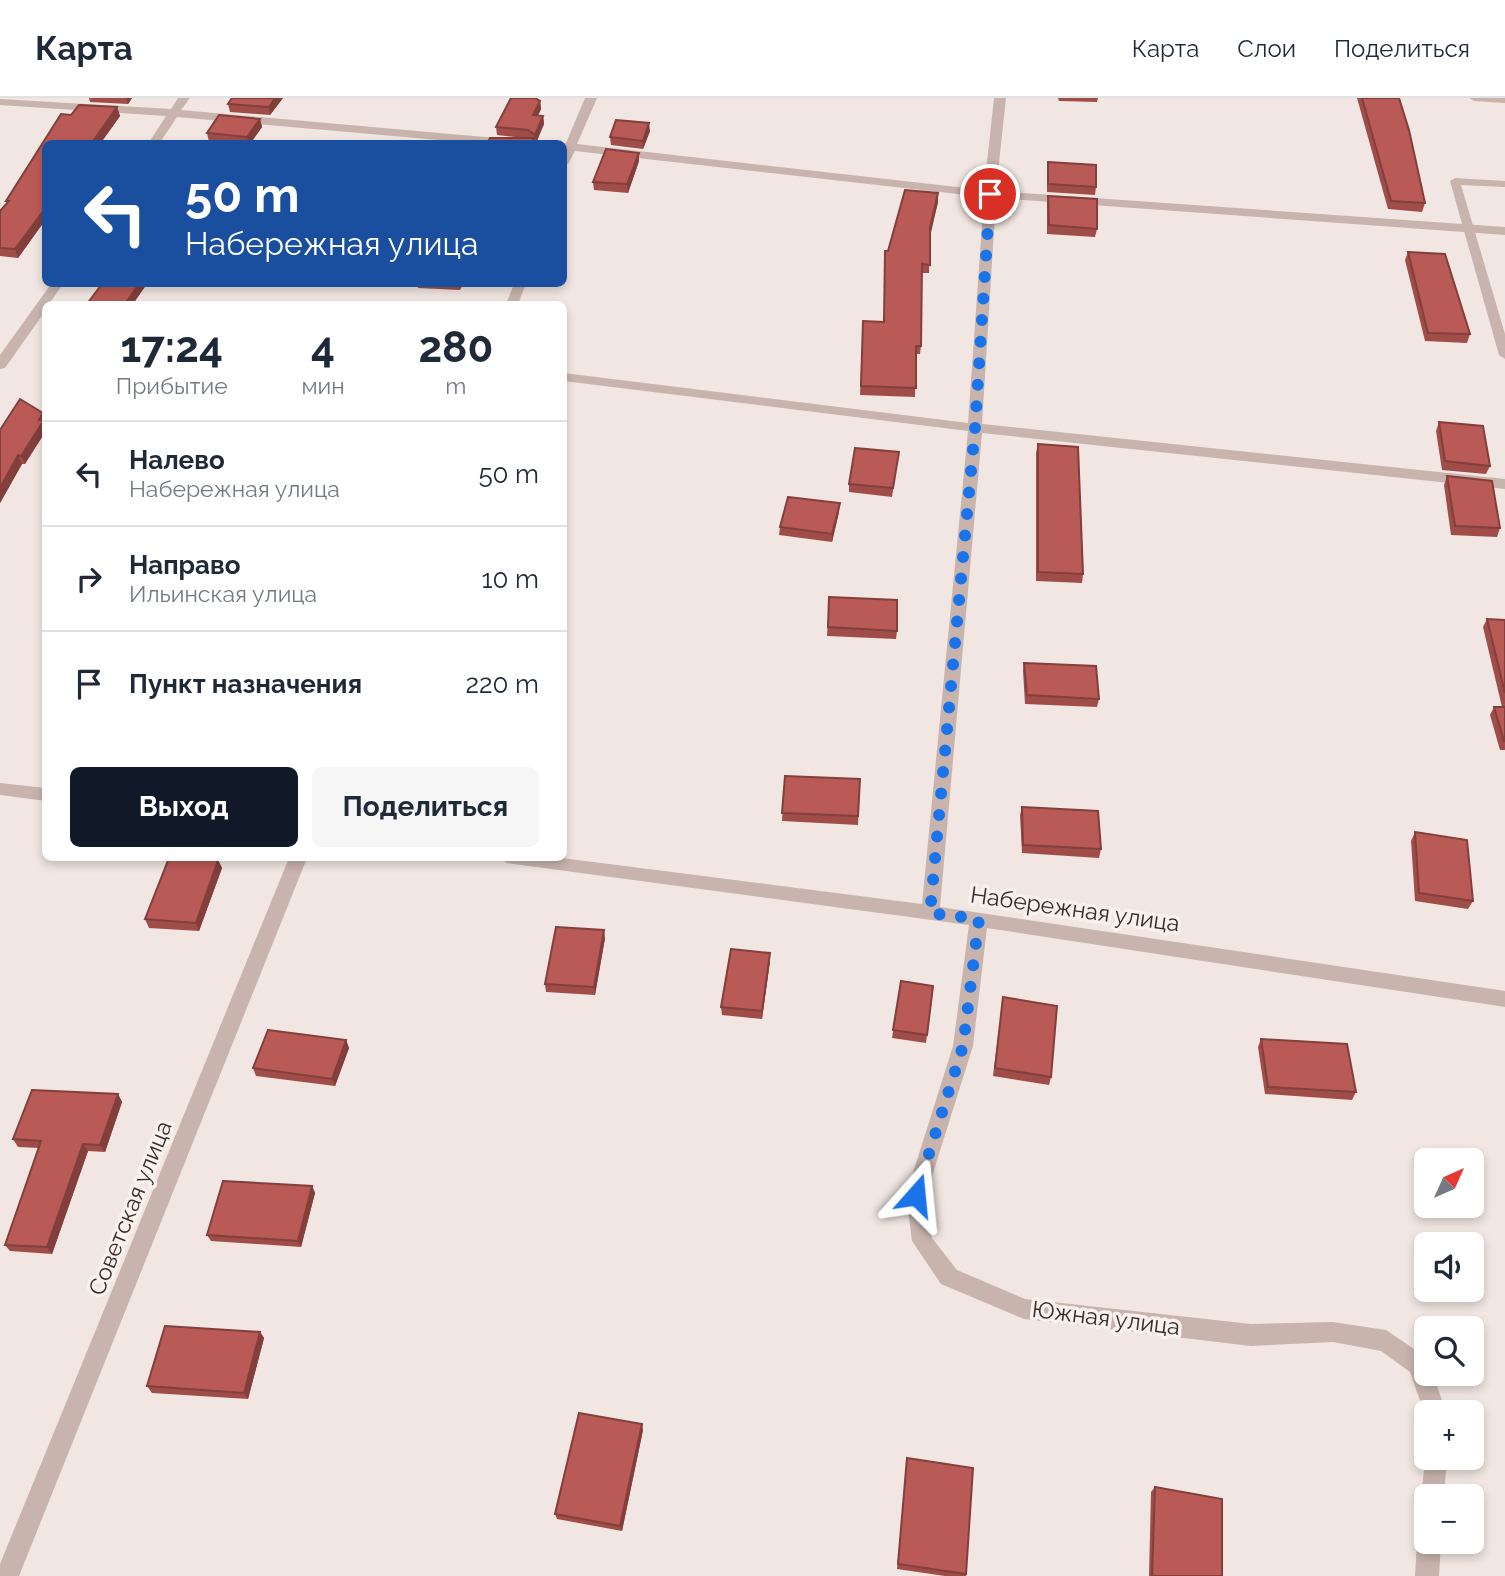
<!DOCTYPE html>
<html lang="ru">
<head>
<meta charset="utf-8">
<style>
  :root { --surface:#fff; --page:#f6f6f7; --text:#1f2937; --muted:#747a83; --line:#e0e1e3; --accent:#111827 }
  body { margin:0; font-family:Raleway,sans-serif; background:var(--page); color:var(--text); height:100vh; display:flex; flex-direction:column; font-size:26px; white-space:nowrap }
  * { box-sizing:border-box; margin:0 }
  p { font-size:23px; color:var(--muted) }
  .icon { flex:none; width:38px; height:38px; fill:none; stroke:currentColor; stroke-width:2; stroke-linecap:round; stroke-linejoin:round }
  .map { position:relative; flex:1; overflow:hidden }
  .side { position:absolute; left:42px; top:203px; width:525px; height:560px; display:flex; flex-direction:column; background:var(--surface); border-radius:10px; box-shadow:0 4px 10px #0003 }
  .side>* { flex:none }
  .top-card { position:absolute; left:42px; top:42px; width:525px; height:147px; border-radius:10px; box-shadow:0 4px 10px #0003; background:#1a4fa0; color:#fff; overflow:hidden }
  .needle { width:46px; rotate:45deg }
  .fabs { position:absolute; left:1414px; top:1050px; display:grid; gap:14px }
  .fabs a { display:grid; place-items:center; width:70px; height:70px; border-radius:10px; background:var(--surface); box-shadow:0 4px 10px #0003; font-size:35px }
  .pin { position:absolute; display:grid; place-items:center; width:60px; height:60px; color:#fff; margin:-30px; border:4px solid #fff; border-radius:50%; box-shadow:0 2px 7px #0007 }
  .me { position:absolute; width:77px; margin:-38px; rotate:18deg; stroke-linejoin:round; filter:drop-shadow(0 0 5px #0008) }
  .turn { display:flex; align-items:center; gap:24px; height:147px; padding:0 28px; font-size:32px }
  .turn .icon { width:91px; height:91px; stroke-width:2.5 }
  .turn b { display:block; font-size:49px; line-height:60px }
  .eta { display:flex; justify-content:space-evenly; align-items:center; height:119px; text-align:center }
  .eta b { font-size:42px; font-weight:700; line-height:49px }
  .button { display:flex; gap:14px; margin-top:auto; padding:14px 28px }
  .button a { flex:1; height:80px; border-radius:10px; background:var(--accent); color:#fff; font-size:28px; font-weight:700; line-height:80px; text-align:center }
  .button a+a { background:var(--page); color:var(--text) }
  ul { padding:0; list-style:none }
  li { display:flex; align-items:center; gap:21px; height:105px; padding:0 28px; border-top:2px solid var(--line) }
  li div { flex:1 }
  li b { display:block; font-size:26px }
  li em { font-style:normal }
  header { display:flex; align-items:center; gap:42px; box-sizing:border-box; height:98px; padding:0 35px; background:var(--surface); border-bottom:2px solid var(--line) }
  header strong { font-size:33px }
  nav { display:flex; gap:38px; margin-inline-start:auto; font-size:24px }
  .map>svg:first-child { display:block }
</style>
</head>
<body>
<header>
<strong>Карта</strong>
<nav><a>Карта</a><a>Слои</a><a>Поделиться</a></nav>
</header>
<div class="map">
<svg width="1505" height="1478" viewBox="0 0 1505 1478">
  <rect width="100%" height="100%" fill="#f1e6e1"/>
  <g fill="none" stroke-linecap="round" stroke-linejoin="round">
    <!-- service -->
    <path fill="#c8b4ad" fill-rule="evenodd" d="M1469,0H1505V5L1474,3Z
      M1455,80L1505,83V89L1461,87L1505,236V261L1499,257L1450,83Z"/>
    <!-- minor -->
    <path fill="#c8b4ad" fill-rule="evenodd" d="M178,0H190L181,12L529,43L534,46H484L177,19L159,46H148L166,18L0,7V1L171,11Z
      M585,0H597L577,46L984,92L994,0H1006L996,93L1505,129V137L996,100L982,326L1505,381V391L982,335L940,809L1505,893V909L987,830L973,948L926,1097L932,1140L957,1172L1025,1201L1251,1226L1333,1224L1386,1232L1426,1259V1276H1433L1446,1314H1426V1320L1410,1274L1381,1253L1333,1244L1251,1248L1024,1221L941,1186L912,1143L906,1097L953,948L969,827L506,765L503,760H562L922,806L968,333L564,283V275L968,325L984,99L575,53L568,66L564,67V46H560L566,45Z
      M51,186H63L49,206H46V212L5,270L0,271V257Z
      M514,186H526L518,206H506Z
      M0,685L46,690V703L0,697Z
      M289,760H307L19,1478H0V1466Z
      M1426,1356V1360H1447L1444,1398H1426V1407L1421,1398Z
      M1426,1433V1444H1441L1439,1478H1415L1417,1444L1421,1436Z"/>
  </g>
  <!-- wall -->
  <path fill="#a04d4a" d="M89,0H132L128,6L90,4Z
    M232,0H283L270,17L230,14L228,6Z
    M1058,0H1098L1097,4L1059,3Z
    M1357,0H1399L1425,105L1422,114L1388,111Z
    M540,3L541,11L538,18H543L544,26L536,45L525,40L497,37L496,29Z
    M79,7L117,9L120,18L100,46H46V121L18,160L0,158V113L7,105L6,103L61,16L71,17Z
    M260,21L262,29L250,46H231L209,44L207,35Z
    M650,33L643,51L611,47L610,39Z
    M639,63L628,95L594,92L593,84Z
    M1048,64L1096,89L1095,97L1047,94V72Z
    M938,95V104L930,135L929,175H921V248L920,256H916L915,299L860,297L863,223L883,224L888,153Z
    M1048,98L1097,131L1095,139L1047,136V106Z
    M1408,154L1470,236L1467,245L1425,243L1405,162Z
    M418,186H463L460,192L418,190Z
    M1439,324L1490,368L1486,376L1442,372L1436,333Z
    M45,326L25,366H22L0,405V332Z
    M1038,346L1083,476L1082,485L1036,483V355Z
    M899,354L892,399L849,394V386Z
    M1447,378L1500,430L1497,439L1451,437L1444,387Z
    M839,414L832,444L779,437L780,429Z
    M829,499L897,533L896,541L827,538Z
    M1487,521L1505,522V652H1500L1490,617L1494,609H1502L1483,529Z
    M1024,565L1099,601L1097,609L1025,606L1023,573Z
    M785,678L860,681L858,727L782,723Z
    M1022,709L1101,751L1099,760L1022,755L1020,717Z
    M1415,734L1473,803L1468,811L1415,803L1411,743Z
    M218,762L222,770L199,833L149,830L145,821Z
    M605,840L595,897L546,894L545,886Z
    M770,863L762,921L722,917L721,909Z
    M901,883L933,888L926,945L892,940Z
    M1003,899L1051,979L1049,987L993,978Z
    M1261,941L1356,994L1352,1002L1265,996L1258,949Z
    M346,942L349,950L335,988L256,978L253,970Z
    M118,996L122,1004L105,1054L88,1053L52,1156L10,1153L5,1147L39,1050L18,1049L13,1041Z
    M312,1088L315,1095L301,1149L211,1143L207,1137Z
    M260,1234L264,1240L248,1301L152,1295L147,1288Z
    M643,1332L622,1433L557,1421L555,1416Z
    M907,1360L966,1476V1478H945L897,1471Z
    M1155,1389L1222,1478H1149L1151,1394Z"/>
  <!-- shaded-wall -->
  <path fill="#823f3c" d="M126,0H132L128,6Z
    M275,0H283L270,17L269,9Z
    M540,3L541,11L534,25L533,17Z
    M117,9L120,18L100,46H91Z
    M543,18L544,26L536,45L535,37Z
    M260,21L262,29L250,46H249L247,39Z
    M649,25L650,33L643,51V43Z
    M639,55V63L628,95L627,86Z
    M938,95V104L930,139V130Z
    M46,109V121L18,160L15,151Z
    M139,186H147L133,206H125Z
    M43,315L46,321V333L25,366L21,358Z
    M18,357L22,366L0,405V390Z
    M840,405L839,414L832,444V436Z
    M218,762L222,770L199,833L196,825Z
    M604,832L605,840L595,897L594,889Z
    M770,855V863L762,921V913Z
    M346,942L349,950L335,988L332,981Z
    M118,996L122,1004L105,1054L100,1047Z
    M83,1046L88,1053L52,1156L47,1149Z
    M312,1088L315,1095L301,1149L298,1143Z
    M260,1234L264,1240L248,1301L244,1295Z
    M642,1326L643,1332L622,1433L620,1428Z"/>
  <!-- building -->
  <path fill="#ba5a56" stroke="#823f3c" stroke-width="2" d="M232,0H275L269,9L228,6Z
    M511,0H535L540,3L533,17L543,18L535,37L528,32L496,29Z
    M1362,0H1399L1409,32L1425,105L1391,103Z
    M79,7L117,9L91,46H46V109L15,151L0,150V113L9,103H6L61,16L71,17Z
    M219,17L260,21L247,39L207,35Z
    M616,22L649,25L643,43L610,39Z
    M490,40H534L532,46H487Z
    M606,51L639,55L627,86L593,84Z
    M1048,64L1096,67V89L1048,86Z
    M905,92L938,95L930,130V167L922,166L921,248H916V290L861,288L863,223L884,224L885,153H888Z
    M1048,98L1097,101V131L1049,127Z
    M1408,154L1445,156L1470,236L1428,235Z
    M102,186H139L125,206H87Z
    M20,301L43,315L39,322H44L21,358L18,357L0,390V332Z
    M1439,324L1483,328L1490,368L1445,363Z
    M1038,346L1078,349L1083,476L1038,474Z
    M855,350L899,354L893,390L849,386Z
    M1447,378L1492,383L1500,430L1455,428Z
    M788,399L840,405L832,436L780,429Z
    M829,499L897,502V533L828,529Z
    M1487,521L1505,522V595Z
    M1024,565L1096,568L1099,601L1027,597Z
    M1494,609H1505V643H1504Z
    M785,678L860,681L858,718L782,715Z
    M1022,709L1098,713L1101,751L1023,747Z
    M1415,734L1467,742L1473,803L1419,795Z
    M169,760L218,762L196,825L145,821Z
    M556,829L604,832L594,889L545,886Z
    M731,851L770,855L762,913L721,909Z
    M901,883L933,888L927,937L893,932Z
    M1003,899L1057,908L1051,979L995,970Z
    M268,932L346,942L332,981L253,970Z
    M1261,941L1347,946L1356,994L1268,989Z
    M32,992L118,996L100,1047L83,1046L47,1149L5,1147L41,1043L13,1041Z
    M223,1083L312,1088L298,1143L207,1137Z
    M165,1228L260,1234L244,1295L147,1288Z
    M579,1315L642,1326L620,1428L555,1416Z
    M907,1360L973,1370L966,1476L898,1466Z
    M1155,1389L1222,1401V1478H1152Z"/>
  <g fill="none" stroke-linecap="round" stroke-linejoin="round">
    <!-- route -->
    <path stroke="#1a73e8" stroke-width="12" stroke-dasharray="0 21.6" d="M916,1097L963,948L979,821L930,815L975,330L990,96"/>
  </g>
  <g text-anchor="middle" stroke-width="7" stroke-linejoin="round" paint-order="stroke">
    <!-- street labels -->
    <g font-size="23" fill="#372d2b" stroke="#f9f1ed">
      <text transform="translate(1075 811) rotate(8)" y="8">Набережная улица</text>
      <text transform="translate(130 1110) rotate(-68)" y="8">Советская улица</text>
      <text transform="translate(1106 1220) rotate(7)" y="8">Южная улица</text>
    </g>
  </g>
</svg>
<div class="fabs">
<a><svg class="needle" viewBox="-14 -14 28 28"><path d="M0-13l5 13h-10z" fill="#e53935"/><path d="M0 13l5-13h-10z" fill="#747a83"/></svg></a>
<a><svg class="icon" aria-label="sound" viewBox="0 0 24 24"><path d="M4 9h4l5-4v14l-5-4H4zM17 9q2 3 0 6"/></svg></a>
<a><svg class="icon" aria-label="search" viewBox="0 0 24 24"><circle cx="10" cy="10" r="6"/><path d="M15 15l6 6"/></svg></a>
<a>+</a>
<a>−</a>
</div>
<div class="pin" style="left:990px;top:96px;background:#d93025"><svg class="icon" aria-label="arrive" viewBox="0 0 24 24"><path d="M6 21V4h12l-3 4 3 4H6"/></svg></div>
<svg class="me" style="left:916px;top:1097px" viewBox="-20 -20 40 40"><path d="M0-17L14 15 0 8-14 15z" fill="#1a73e8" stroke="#fff" stroke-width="4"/></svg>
<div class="top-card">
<div class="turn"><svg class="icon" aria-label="left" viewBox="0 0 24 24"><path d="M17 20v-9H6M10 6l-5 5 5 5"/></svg><div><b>50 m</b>Набережная улица</div></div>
</div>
<section class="side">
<div class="eta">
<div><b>17:24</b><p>Прибытие</p></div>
<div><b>4</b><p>мин</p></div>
<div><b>280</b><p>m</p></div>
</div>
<ul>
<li><svg class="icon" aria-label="left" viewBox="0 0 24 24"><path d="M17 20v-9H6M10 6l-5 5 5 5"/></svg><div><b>Налево</b><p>Набережная улица</p></div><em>50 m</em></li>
<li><svg class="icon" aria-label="right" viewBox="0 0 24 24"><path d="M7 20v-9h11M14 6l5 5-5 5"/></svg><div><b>Направо</b><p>Ильинская улица</p></div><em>10 m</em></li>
<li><svg class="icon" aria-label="arrive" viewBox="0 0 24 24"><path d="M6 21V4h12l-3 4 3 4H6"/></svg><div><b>Пункт назначения</b></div><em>220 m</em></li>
</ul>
<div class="button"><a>Выход</a><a>Поделиться</a></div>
</section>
</div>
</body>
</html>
